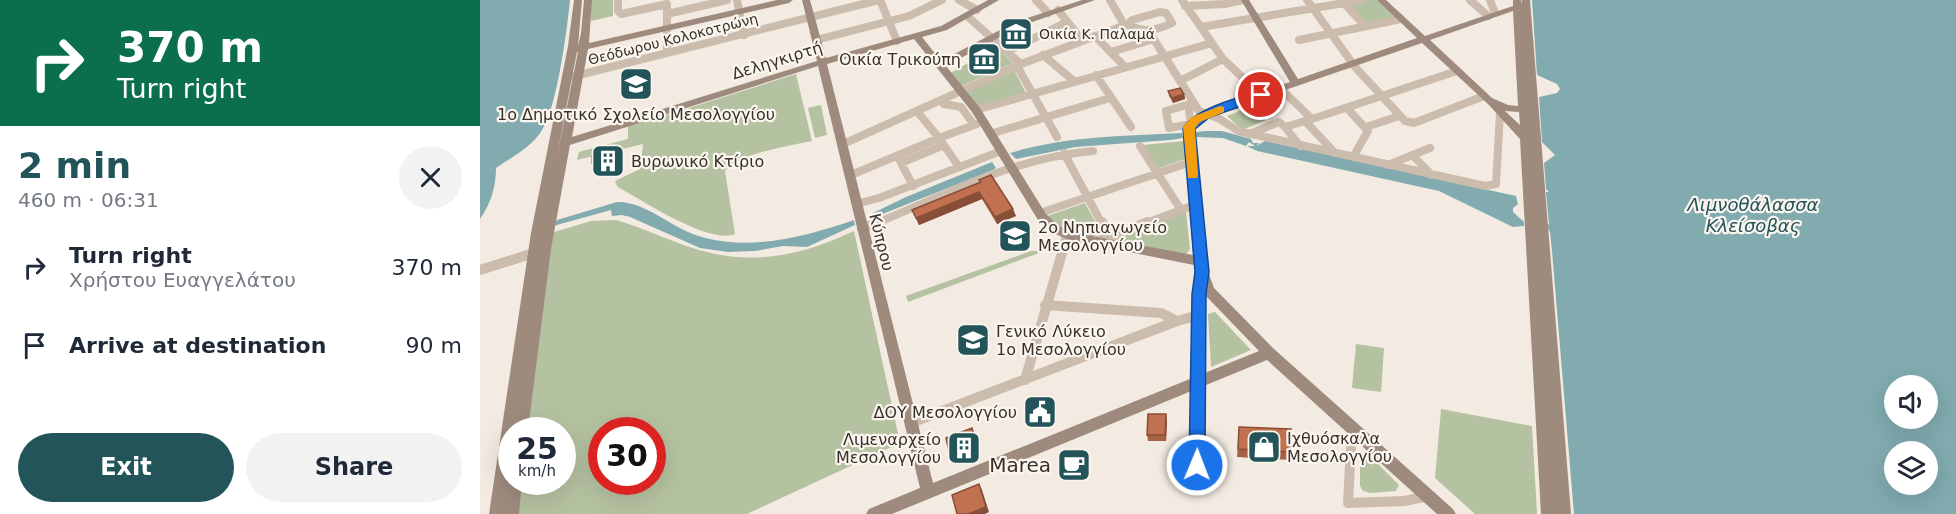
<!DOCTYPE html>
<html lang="en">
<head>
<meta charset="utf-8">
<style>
  :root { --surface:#fff; --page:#f2f2f3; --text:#1f2937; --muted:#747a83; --accent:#22545a }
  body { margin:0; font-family:"DejaVu Sans",sans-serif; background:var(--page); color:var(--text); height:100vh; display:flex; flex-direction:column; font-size:22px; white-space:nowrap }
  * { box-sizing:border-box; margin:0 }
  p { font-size:20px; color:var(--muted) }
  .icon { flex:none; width:33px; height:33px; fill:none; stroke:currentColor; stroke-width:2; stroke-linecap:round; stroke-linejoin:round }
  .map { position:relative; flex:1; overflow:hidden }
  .sheet { display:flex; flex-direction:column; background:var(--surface); width:480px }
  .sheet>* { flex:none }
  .guide { background:#0b6e4f; color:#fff; overflow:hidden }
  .controls { position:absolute; left:1404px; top:375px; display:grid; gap:12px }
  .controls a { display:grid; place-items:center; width:54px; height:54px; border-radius:50%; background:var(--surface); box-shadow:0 6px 24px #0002; font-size:30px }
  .speed { position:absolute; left:18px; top:417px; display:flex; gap:12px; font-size:30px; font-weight:700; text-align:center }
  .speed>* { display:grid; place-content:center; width:78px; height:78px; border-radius:50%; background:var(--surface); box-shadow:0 6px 24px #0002; line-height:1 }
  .speed small { font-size:15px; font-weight:400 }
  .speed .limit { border:9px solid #d22; background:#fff; color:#111 }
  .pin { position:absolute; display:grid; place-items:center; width:51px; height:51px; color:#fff; margin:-26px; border:3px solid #fff; border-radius:50%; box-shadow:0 2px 6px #0007 }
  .me { position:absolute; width:66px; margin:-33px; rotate:1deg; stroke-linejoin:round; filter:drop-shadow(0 0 4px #0008) }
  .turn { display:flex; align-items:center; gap:21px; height:126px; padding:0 18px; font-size:27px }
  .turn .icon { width:78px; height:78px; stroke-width:2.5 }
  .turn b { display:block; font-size:42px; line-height:51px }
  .round { display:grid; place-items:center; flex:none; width:63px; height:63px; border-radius:32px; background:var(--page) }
  .head { display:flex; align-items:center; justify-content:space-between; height:102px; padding:0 18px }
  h1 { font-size:36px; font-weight:700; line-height:45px; color:var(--accent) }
  .button { display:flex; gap:12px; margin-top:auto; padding:12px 18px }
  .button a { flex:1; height:69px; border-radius:36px; background:var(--accent); color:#fff; font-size:24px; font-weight:700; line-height:69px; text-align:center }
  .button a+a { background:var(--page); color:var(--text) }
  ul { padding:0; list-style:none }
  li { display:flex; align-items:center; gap:18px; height:78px; padding:0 18px }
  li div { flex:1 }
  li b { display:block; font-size:22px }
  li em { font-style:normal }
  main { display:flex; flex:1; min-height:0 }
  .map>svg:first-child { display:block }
</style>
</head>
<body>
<main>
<section class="sheet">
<div class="guide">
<div class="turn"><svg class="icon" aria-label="right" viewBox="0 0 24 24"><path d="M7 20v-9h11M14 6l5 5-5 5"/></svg><div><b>370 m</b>Turn right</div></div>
</div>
<div class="head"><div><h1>2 min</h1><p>460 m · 06:31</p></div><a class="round"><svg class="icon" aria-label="close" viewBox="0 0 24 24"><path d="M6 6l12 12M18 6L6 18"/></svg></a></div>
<ul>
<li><svg class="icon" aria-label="right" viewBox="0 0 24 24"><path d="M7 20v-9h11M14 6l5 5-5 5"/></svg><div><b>Turn right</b><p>Χρήστου Ευαγγελάτου</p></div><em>370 m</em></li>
<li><svg class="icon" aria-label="arrive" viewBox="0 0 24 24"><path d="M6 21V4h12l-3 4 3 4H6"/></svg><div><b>Arrive at destination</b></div><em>90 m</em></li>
</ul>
<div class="button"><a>Exit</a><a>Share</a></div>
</section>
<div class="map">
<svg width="1476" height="514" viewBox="0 0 1476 514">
  <rect width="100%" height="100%" fill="#f3ebe1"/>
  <!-- green -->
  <path fill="#b5c2a1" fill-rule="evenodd" d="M111,0H133V16L111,21Z
    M882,0H901L921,19L885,26L864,3Z
    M516,47L533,63L479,87L469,74Z
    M534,70L546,93L497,107L486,91Z
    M316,74L332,141C310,146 258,153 245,171L255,234C229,245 162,200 138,187L135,182L137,180L160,169L163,144L97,160L99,152L148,139V124L181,114L187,115Z
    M341,105L347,135L335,138L328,108Z
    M772,106L786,120L762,130L747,116Z
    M704,141L705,159L677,169L663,145Z
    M605,203L622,234C602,241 580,232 567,216Z
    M706,212L710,249L705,256L629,240Z
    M136,220C168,229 199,246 231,253C282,265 329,252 374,231L420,443L267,514H36L40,482H82V430H46L71,233L111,221ZM122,430H172V482H122Z
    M551,251H557L559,253L428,302L426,296Z
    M735,312L771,350L731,367L728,314Z
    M876,344L904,348L901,392L872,388Z
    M961,409L1052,426L1057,514H995L955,478Z
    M886,455L891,457L919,485L916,491L890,493L883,491L880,486V459Z"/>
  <!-- water -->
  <path fill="#81abaf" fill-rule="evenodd" d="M0,0H90C87,30 77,107 62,130C52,147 32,157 16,168C16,187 11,203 0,219Z
    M1052,0H1476V514H1094L1072,251L1070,232L1067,226L1069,224L1066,192H1069L1066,189L1064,163L1075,155L1062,142L1059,97L1077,93L1080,89L1077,84L1057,75ZM1414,386H1448V418H1414ZM1414,452H1448V484H1414Z
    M727,131H742L771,139L773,143H779L776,146L785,141L790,142L1036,196L1038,204L1033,208V212L1044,222V226L1033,227L959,191L777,151L767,146H775L769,142L766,146L743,138L716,137V132Z
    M702,133L703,138L690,140L595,147L536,159L530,153C586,136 644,136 702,133Z
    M512,162L516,168L513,170L395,217L393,213L426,197Z
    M137,202C161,201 186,222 208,232C260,254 322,238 374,220L375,225L327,247L303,246L275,251L248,252L220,248L150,217L142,215L132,216L131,210L73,226L77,220Z"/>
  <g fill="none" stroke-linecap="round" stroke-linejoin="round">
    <!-- street-far1 -->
    <path stroke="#cbbcad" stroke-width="8" d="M138,0V11L141,14L187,4
      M257,0L264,35
      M400,0L417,41
      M479,0L497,10
      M556,0L568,13
      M630,0L645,26
      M702,0L743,59L781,95
      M827,0L875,67L925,121L934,123L1004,96
      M990,0L1008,16
      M1010,0L1015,13
      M864,3L885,26
      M705,6L745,4L763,0
      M187,8V53
      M578,10L602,40
      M680,12L686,13L692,23C678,30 662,34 648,24L652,20Z
      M187,14L247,0
      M487,16L541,64
      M721,27L882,0
      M668,30L719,111L740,119L758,131L1005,186L1016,184L1020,112
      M615,36L645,67
      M336,40L429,16L462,0
      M819,40L921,19
      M528,51L587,22
      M631,52L674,39
      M563,55L595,82
      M537,66L577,137
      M616,75L651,127
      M87,78L399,0
      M700,81L743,59
      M800,88L832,119L977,71
      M713,103L709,111L711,124L689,128L686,111Z
      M464,104L481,107L494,125
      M867,108L888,131L873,157
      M496,110L732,43
      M440,115L459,138L497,124
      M825,121L855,153
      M805,127L820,146
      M886,127L919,116
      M510,134L630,98
      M770,134L799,122L805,127L832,119
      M363,144L541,64L648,24
      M660,146L701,210
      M584,153L622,224
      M932,155L952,175
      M418,157L433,186
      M421,163L464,145
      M908,165L950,148
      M371,175L459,138L479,167
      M376,204L399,198L521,151
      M560,213L711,162
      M394,224C468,194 532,158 613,151
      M664,224L714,205"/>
    <!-- street -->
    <path stroke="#cbbcad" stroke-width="10" d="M622,222L629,236
      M382,229L398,222
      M616,242L668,222
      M0,270L57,252
      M565,305L681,313L697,321
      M545,380L587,236
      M431,423L697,321L719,315
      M872,428L868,503L924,501L949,496
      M717,477L719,294L722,273"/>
    <!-- secondary -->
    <path fill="#9f8b7e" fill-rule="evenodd" d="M94,0H102L98,46L101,33L104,0H112L109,43L297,0H313L309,3L108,49L92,137L337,61L322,0H330L346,58L461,26L508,0H519L467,30L442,37L461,61L535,22L602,0H615L541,26L466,66L500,108L566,214L579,226L591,232L713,255L704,129L708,121L722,112L810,82L761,0H769L818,79L937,38L897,0H906L945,36L1033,6V0H1041L1042,3V0H1050L1091,514H1061L1040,139L1008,104L942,43L730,116L716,125L714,129L726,266L734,288L794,349L973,509L976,514H957L787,360L412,514H386L389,509L440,488L338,66L90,145L71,249L48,430H32L29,478L32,476V482H42L39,514H9L51,233L88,46ZM1033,11L1038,106L1028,105L1012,98L950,40ZM434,39L492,112L558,220L571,232L589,240L714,265L725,295L779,351L453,483L347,64ZM97,52H98L76,161ZM1025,111L1039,112L1040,125Z"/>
  </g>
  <!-- wall -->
  <path fill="#a76145" d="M688,91L704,94L705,99L693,103L689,96Z
    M499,180L536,216L517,224L502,199L439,225L432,210L500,182Z
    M687,421L686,441H668L667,435Z
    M759,427L811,452L810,460L757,457Z
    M600,461L601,465L598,470L593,471L587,466L586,462Z"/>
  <!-- shaded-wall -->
  <path fill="#884f38" d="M704,94L705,99L693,103L692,98Z
    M136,150L140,155V161L116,168L112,163Z
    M499,192L502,199L439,225L436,218Z
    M533,209L536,216L517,224L515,217Z
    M686,414L687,421L686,441L685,435Z
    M492,428L495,434L500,452L474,462L470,456Z
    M600,461L601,465L598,470L593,471L592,467Z
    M499,484L502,490L509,512L505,514H488Z"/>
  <!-- building -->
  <path fill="#c27150" stroke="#884f38" stroke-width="1.5" d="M700,88L704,94L692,98L688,91Z
    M136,150V156L112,163V156Z
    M511,175L533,209L515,217L499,192L436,218L432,210L501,182L499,180Z
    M668,414H686L685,435H667Z
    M759,427L811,429V452L758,449Z
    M492,428L497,446L470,456L466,438Z
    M593,454L597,455L600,461L596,466L592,467L586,462L589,456Z
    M499,484L506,507L488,514H477L472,495Z"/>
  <!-- route -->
  <path fill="#1a73e8" stroke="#114b97" stroke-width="1.5" d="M781,91L785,92V98L730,117L715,129L729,272L726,294L725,465L723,470L717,472L711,470L709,465L712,294L715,272L703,129C713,109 760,97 781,91Z"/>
  <!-- slow -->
  <path fill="#f59e0b" d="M740,106L744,107V112L720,122L715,128L718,175L717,178H708L703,127L712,117Z"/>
  <!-- icons -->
  <defs>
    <symbol id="museum-square" viewBox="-11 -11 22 22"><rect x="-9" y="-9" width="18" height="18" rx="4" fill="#22545a" stroke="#faf5ee"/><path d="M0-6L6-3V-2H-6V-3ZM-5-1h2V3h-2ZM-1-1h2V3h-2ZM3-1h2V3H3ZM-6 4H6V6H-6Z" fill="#fff"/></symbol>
    <symbol id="school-square" viewBox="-11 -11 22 22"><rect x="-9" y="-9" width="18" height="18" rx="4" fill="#22545a" stroke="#faf5ee"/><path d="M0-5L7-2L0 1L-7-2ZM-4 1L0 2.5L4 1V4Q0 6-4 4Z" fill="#fff"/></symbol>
    <symbol id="building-square" viewBox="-11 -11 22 22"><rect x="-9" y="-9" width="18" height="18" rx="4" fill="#22545a" stroke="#faf5ee"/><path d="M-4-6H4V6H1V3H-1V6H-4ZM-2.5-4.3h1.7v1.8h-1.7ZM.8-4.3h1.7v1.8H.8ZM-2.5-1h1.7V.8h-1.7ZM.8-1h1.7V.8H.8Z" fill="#fff"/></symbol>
    <symbol id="civic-square" viewBox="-11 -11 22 22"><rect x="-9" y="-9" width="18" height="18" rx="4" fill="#22545a" stroke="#faf5ee"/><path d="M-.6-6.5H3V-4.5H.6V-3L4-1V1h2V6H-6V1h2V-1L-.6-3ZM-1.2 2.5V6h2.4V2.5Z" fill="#fff"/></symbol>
    <symbol id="shop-square" viewBox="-11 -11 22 22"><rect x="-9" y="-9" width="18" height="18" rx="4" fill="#22545a" stroke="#faf5ee"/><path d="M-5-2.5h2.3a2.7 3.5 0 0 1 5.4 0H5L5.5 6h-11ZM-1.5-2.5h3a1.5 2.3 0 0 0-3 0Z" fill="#fff"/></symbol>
    <symbol id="cafe-square" viewBox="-11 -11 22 22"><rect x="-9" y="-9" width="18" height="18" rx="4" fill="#22545a" stroke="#faf5ee"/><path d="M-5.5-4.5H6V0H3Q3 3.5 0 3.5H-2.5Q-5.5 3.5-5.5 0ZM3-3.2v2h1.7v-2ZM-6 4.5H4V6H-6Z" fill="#fff"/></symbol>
  </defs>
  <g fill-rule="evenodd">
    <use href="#museum-square" x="517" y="15" width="38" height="38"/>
    <use href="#museum-square" x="485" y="40" width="38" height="38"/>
    <use href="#school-square" x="137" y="65" width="38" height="38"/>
    <use href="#building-square" x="109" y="142" width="38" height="38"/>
    <use href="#school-square" x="516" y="217" width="38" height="38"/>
    <use href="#school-square" x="474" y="321" width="38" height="38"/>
    <use href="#civic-square" x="541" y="393" width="38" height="38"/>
    <use href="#shop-square" x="765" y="428" width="38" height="38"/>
    <use href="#building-square" x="465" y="429" width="38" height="38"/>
    <use href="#cafe-square" x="575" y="446" width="38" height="38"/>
  </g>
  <g text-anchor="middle" stroke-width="4.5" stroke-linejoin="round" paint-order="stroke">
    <!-- far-poi labels -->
    <g font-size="14" fill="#3a302b" stroke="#faf5ee" text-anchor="start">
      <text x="559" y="39">Οικία Κ. Παλαμά</text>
    </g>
    <!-- far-street labels -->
    <g font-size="14" fill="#3a302b" stroke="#faf5ee">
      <text transform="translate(193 39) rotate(-14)" y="5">Θεόδωρου Κολοκοτρώνη</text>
    </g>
    <!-- poi labels -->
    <g font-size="16" fill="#3a302b" stroke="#faf5ee" text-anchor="start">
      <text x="481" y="65" text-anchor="end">Οικία Τρικούπη</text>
      <text x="156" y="120" text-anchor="middle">1ο Δημοτικό Σχολείο Μεσολογγίου</text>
      <text x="151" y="167">Βυρωνικό Κτίριο</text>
      <text x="558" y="233">2ο Νηπιαγωγείο<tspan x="558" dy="18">Μεσολογγίου</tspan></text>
      <text x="516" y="337">Γενικό Λύκειο<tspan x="516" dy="18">1ο Μεσολογγίου</tspan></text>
      <text x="537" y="418" text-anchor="end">ΔΟΥ Μεσολογγίου</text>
      <text x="807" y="444">Ιχθυόσκαλα<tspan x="807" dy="18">Μεσολογγίου</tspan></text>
      <text x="461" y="445" text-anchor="end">Λιμεναρχείο<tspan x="461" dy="18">Μεσολογγίου</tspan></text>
    </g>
    <!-- street labels -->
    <g font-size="16" fill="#3a302b" stroke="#faf5ee">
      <text transform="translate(297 60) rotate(-17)" y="6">Δεληγκιρτή</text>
      <text transform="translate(402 242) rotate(76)" y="6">Κύπρου</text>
    </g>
    <!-- water labels -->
    <g font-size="18" font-style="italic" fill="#22545a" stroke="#faf5ee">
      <text x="1273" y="211">Λιμνοθάλασσα<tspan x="1273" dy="21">Κλείσοβας</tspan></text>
    </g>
    <!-- near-poi labels -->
    <g font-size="20" fill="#3a302b" stroke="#faf5ee" text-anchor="end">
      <text x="571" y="472">Marea</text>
    </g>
  </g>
</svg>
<div class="controls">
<a><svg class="icon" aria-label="sound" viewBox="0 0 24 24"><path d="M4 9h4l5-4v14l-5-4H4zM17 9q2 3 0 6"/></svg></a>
<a><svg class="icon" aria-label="layers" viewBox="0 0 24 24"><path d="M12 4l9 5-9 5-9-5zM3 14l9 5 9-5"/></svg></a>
</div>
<div class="speed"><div>25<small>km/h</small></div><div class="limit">30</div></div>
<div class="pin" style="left:781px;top:95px;background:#d93025"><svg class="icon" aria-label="arrive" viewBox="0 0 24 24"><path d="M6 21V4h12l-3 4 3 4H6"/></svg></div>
<svg class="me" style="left:717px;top:465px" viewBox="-20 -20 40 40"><circle r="17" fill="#1a73e8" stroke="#fff" stroke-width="3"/><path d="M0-11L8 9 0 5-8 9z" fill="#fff"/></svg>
</div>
</main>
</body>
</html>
